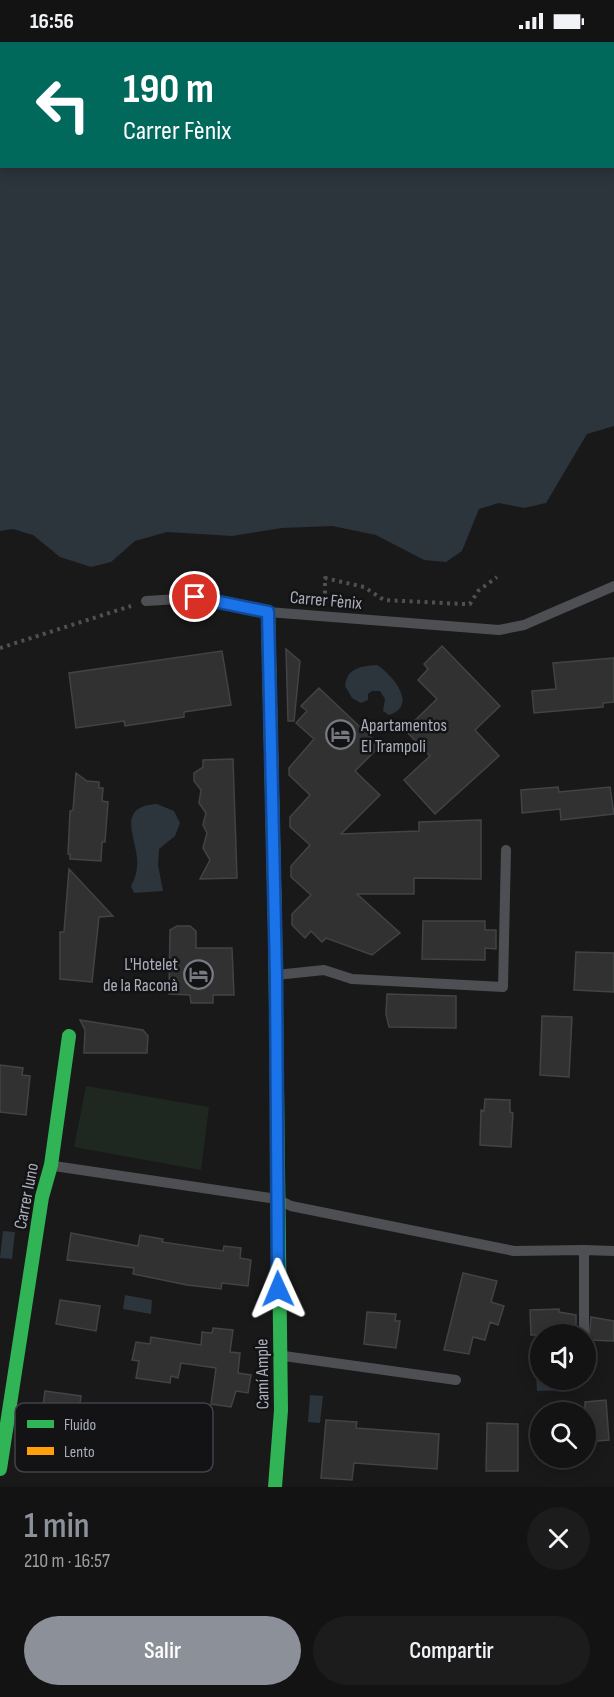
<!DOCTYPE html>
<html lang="es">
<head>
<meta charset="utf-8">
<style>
  :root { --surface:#131314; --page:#1c1c1d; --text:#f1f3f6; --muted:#9d9ea0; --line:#323234; --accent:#8c9099 }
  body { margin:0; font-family:"Sofia Sans Condensed",sans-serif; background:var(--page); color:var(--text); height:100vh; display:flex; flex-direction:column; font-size:22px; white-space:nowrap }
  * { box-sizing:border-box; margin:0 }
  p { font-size:20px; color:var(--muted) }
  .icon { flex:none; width:33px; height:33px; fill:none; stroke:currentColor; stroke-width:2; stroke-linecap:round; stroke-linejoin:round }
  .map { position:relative; height:1445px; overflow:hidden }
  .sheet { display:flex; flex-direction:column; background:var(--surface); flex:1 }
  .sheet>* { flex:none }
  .hud { position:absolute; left:0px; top:0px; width:615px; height:126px; box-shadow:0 3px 15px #0003,0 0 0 2px var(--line); background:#00695c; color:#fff; overflow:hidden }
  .tools { position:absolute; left:530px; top:1282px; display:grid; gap:12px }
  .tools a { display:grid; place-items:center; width:66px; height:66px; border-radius:50%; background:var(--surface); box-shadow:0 3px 15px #0003,0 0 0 2px var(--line); font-size:30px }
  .pin { position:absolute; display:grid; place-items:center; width:51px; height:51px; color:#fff; margin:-26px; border:3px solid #fff; border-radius:50%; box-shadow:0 2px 6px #0007 }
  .me { position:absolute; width:66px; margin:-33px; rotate:359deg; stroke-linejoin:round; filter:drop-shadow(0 0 4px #0008) }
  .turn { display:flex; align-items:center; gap:21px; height:126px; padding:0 24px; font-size:27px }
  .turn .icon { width:78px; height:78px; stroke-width:2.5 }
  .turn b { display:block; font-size:42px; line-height:51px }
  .round { display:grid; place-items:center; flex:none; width:63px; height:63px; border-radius:32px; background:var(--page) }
  .overview { display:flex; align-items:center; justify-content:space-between; height:102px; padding:0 24px }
  h1 { font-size:36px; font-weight:600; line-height:45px; color:var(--accent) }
  .action { display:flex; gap:12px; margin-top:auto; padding:12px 24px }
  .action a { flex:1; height:69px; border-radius:36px; background:var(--accent); color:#fff; font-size:24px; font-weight:600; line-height:69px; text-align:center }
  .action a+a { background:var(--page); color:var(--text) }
  .status { display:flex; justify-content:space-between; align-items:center; height:42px; padding:0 30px; background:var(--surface); direction:ltr }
  .status svg { height:16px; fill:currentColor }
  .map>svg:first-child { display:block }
</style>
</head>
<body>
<div class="status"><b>16:56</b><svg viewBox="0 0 49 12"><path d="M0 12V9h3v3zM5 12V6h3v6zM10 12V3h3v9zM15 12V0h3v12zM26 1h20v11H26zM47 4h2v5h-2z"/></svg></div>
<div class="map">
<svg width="614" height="1445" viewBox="0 0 614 1445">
  <rect width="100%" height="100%" fill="#19191a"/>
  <!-- green -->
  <path fill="#1f2721" d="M86,1044L209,1065L201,1128L74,1105Z"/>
  <!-- water -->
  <path fill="#2c343c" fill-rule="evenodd" d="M0,0H614V384L587,392L546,461L524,466L499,461L479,467L462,509L446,520L424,518L376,493L332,484L282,486L232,494L167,490L135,499L111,520L91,525L60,515L33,493L13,487L0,489ZM2,2H614V124H2Z
    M377,623C392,632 419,664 389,673L383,669L385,657L380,649H372L368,652V658L361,661L352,656L345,644C347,626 361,624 377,623Z
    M157,762L174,769L180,781L175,794L159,807L158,823L163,849L134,851L131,844C136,835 138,827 137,816C135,793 117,764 157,762Z
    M3,1189L15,1190L12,1217L0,1216Z
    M125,1253L152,1258L151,1272L123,1267Z
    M536,1333H540V1338H571V1348L537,1349Z
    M310,1353L323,1354L320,1381L308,1380Z"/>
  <!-- building -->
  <path fill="#313132" stroke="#424346" stroke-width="1.5" d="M442,604L500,664L475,688L499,714L435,772L404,738L430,714L405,688L437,657L418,638L428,627L424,622Z
    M286,607L300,619L294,679H288Z
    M222,609L231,663L184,670V675L125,684L124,679L76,686L69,631Z
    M614,616V660L603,661V665L534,671L532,649L556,647L553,621Z
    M319,646L380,704L355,729L380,753L341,792L419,789V780L481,778V837L414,836V852H357L400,891L372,913L326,896L322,900L311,889L305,896L292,883V872L311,853L291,835V824L310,803L290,785V775L310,753L289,733V726L314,697L296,681L307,669L301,664Z
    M233,717L237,836L200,837L210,818L203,806L207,791L203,783L206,771L199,761L201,748L194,739V731L203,725V718Z
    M76,731L87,739L99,740V746H103L102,759L108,760L105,800H102L101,819L70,817V812H68L70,769L73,768Z
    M558,745L559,750L610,745L614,772L561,778L560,767L522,771L521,748Z
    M69,827L113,874L99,875L92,940L60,937V890H64Z
    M423,879H485V888H496V907L485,906V918L422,917Z
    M177,884H190L196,889V906H232L234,953H213V961H191L190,953L169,952L170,888Z
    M576,910L614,911V950L574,948Z
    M387,952L456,954V986L389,985L386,972Z
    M542,974L572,975L569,1035L540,1033Z
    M80,978L143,988L148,994L147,1011H84L85,988Z
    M0,1023L23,1026L22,1033L30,1034L26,1073L0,1070Z
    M485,1057L510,1058V1070L513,1071L511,1105L480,1103L481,1068L484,1069Z
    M71,1191L138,1204L140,1193L163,1197L162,1200L223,1209L224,1204L241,1206L240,1216L251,1218L248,1244L222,1241L221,1247L187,1243L133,1232L134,1226L67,1218Z
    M463,1231L497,1239L491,1260L504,1264L498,1283L490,1280L485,1298L473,1295L469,1312L444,1308Z
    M60,1258L100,1264L96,1289L56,1282Z
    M559,1267V1270L576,1273V1293H531L530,1268Z
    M367,1270L396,1272L395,1279H400L396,1306L364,1302Z
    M591,1275L614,1279V1299L589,1298Z
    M213,1286L233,1288L230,1310L240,1311L238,1331L251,1333L248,1351L236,1349L231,1365L211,1362L216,1326L181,1321L178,1336L171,1334L170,1341L136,1336L139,1319L132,1318L136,1300L150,1302L151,1295L201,1303L202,1290L212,1291Z
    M45,1349L81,1354L75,1399L39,1394Z
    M606,1358L609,1398L585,1400V1360Z
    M326,1378L357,1380L356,1386L439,1392L437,1427L354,1421L352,1438L321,1436Z
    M487,1381L518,1382V1429H486Z"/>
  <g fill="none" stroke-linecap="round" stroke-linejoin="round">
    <!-- path -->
    <path stroke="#4f5054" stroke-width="4" stroke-dasharray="3 4.5" stroke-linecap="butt" d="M325,559V536L364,545L384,558L462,562H470L478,549L497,535
      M0,606L131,564"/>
    <!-- lane -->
    <path stroke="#4d4f53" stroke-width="10" d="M146,559L195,556L268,570L499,588L524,583L614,544
      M276,933L324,928L352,937L503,945L506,808
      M54,1124L277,1157L291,1164L514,1209L584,1208V1293
      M584,1208L614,1209
      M284,1314L456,1338"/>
    <!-- fast -->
    <path stroke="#30b455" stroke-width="14" d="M275,884L281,1368L275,1445
      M0,1427L42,1155L51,1123L69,994"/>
    <!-- slow -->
    <path stroke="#ff9f0a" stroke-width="14" d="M268,570L275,884"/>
  </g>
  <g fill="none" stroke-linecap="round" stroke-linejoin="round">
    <defs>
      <path id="route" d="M195,555L268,570L276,933L278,1247"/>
    </defs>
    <!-- route casing -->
    <use href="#route" stroke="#114b97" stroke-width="15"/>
    <!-- route -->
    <use href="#route" stroke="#1a73e8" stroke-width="10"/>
  </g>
  <!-- icons -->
  <defs>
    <symbol id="hotel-ring" viewBox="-11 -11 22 22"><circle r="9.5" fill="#131316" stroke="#787a82" stroke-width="1.5"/><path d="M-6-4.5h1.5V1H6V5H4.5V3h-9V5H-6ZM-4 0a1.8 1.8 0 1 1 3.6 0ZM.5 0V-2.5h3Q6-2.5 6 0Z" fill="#787a82"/></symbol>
  </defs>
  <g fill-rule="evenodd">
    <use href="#hotel-ring" x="324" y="676" width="33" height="33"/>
    <use href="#hotel-ring" x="182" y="916" width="33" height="33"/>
  </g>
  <g text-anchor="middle" stroke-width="5" stroke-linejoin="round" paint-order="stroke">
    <!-- street labels -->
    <g font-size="18" fill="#abafba" stroke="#131316">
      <text transform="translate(326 558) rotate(5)" y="6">Carrer Fènix</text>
      <text transform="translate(26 1154) rotate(-79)" y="6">Carrer Iuno</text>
      <text transform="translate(262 1332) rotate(-91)" y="6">Camí Ample</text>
    </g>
    <!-- poi labels -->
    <g font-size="18" fill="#abafba" stroke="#131316" text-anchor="start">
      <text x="361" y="689">Apartamentos<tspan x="361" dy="21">El Trampoli</tspan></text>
      <text x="178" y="928" text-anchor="end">L'Hotelet<tspan x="178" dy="21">de la Raconà</tspan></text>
    </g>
  </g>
  <!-- legend -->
  <rect x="15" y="1361" width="198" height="69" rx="9" fill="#131316" stroke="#414247" stroke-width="1.5"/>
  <rect x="27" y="1378" width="27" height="8" fill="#30b455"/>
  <rect x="27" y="1405" width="27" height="8" fill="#ff9f0a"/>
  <g font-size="16" fill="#abafba">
    <text x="64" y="1388">Fluido</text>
    <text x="64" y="1415">Lento</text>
  </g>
</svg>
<div class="tools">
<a><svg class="icon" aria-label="sound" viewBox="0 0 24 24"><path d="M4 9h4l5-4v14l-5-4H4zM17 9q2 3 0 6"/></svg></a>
<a><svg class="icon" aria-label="search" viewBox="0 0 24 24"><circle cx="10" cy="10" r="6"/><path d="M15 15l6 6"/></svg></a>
</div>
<div class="pin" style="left:195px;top:555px;background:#d93025"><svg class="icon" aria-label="arrive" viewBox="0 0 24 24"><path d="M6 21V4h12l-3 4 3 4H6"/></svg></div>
<svg class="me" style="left:278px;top:1247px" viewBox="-20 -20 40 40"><path d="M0-17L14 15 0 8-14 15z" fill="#1a73e8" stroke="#fff" stroke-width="4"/></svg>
<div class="hud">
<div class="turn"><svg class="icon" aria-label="left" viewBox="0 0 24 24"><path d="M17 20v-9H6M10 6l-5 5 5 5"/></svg><div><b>190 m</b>Carrer Fènix</div></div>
</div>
</div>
<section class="sheet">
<div class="overview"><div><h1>1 min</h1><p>210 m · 16:57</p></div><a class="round"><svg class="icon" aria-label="close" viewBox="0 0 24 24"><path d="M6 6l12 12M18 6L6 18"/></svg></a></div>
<div class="action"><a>Salir</a><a>Compartir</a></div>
</section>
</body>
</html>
